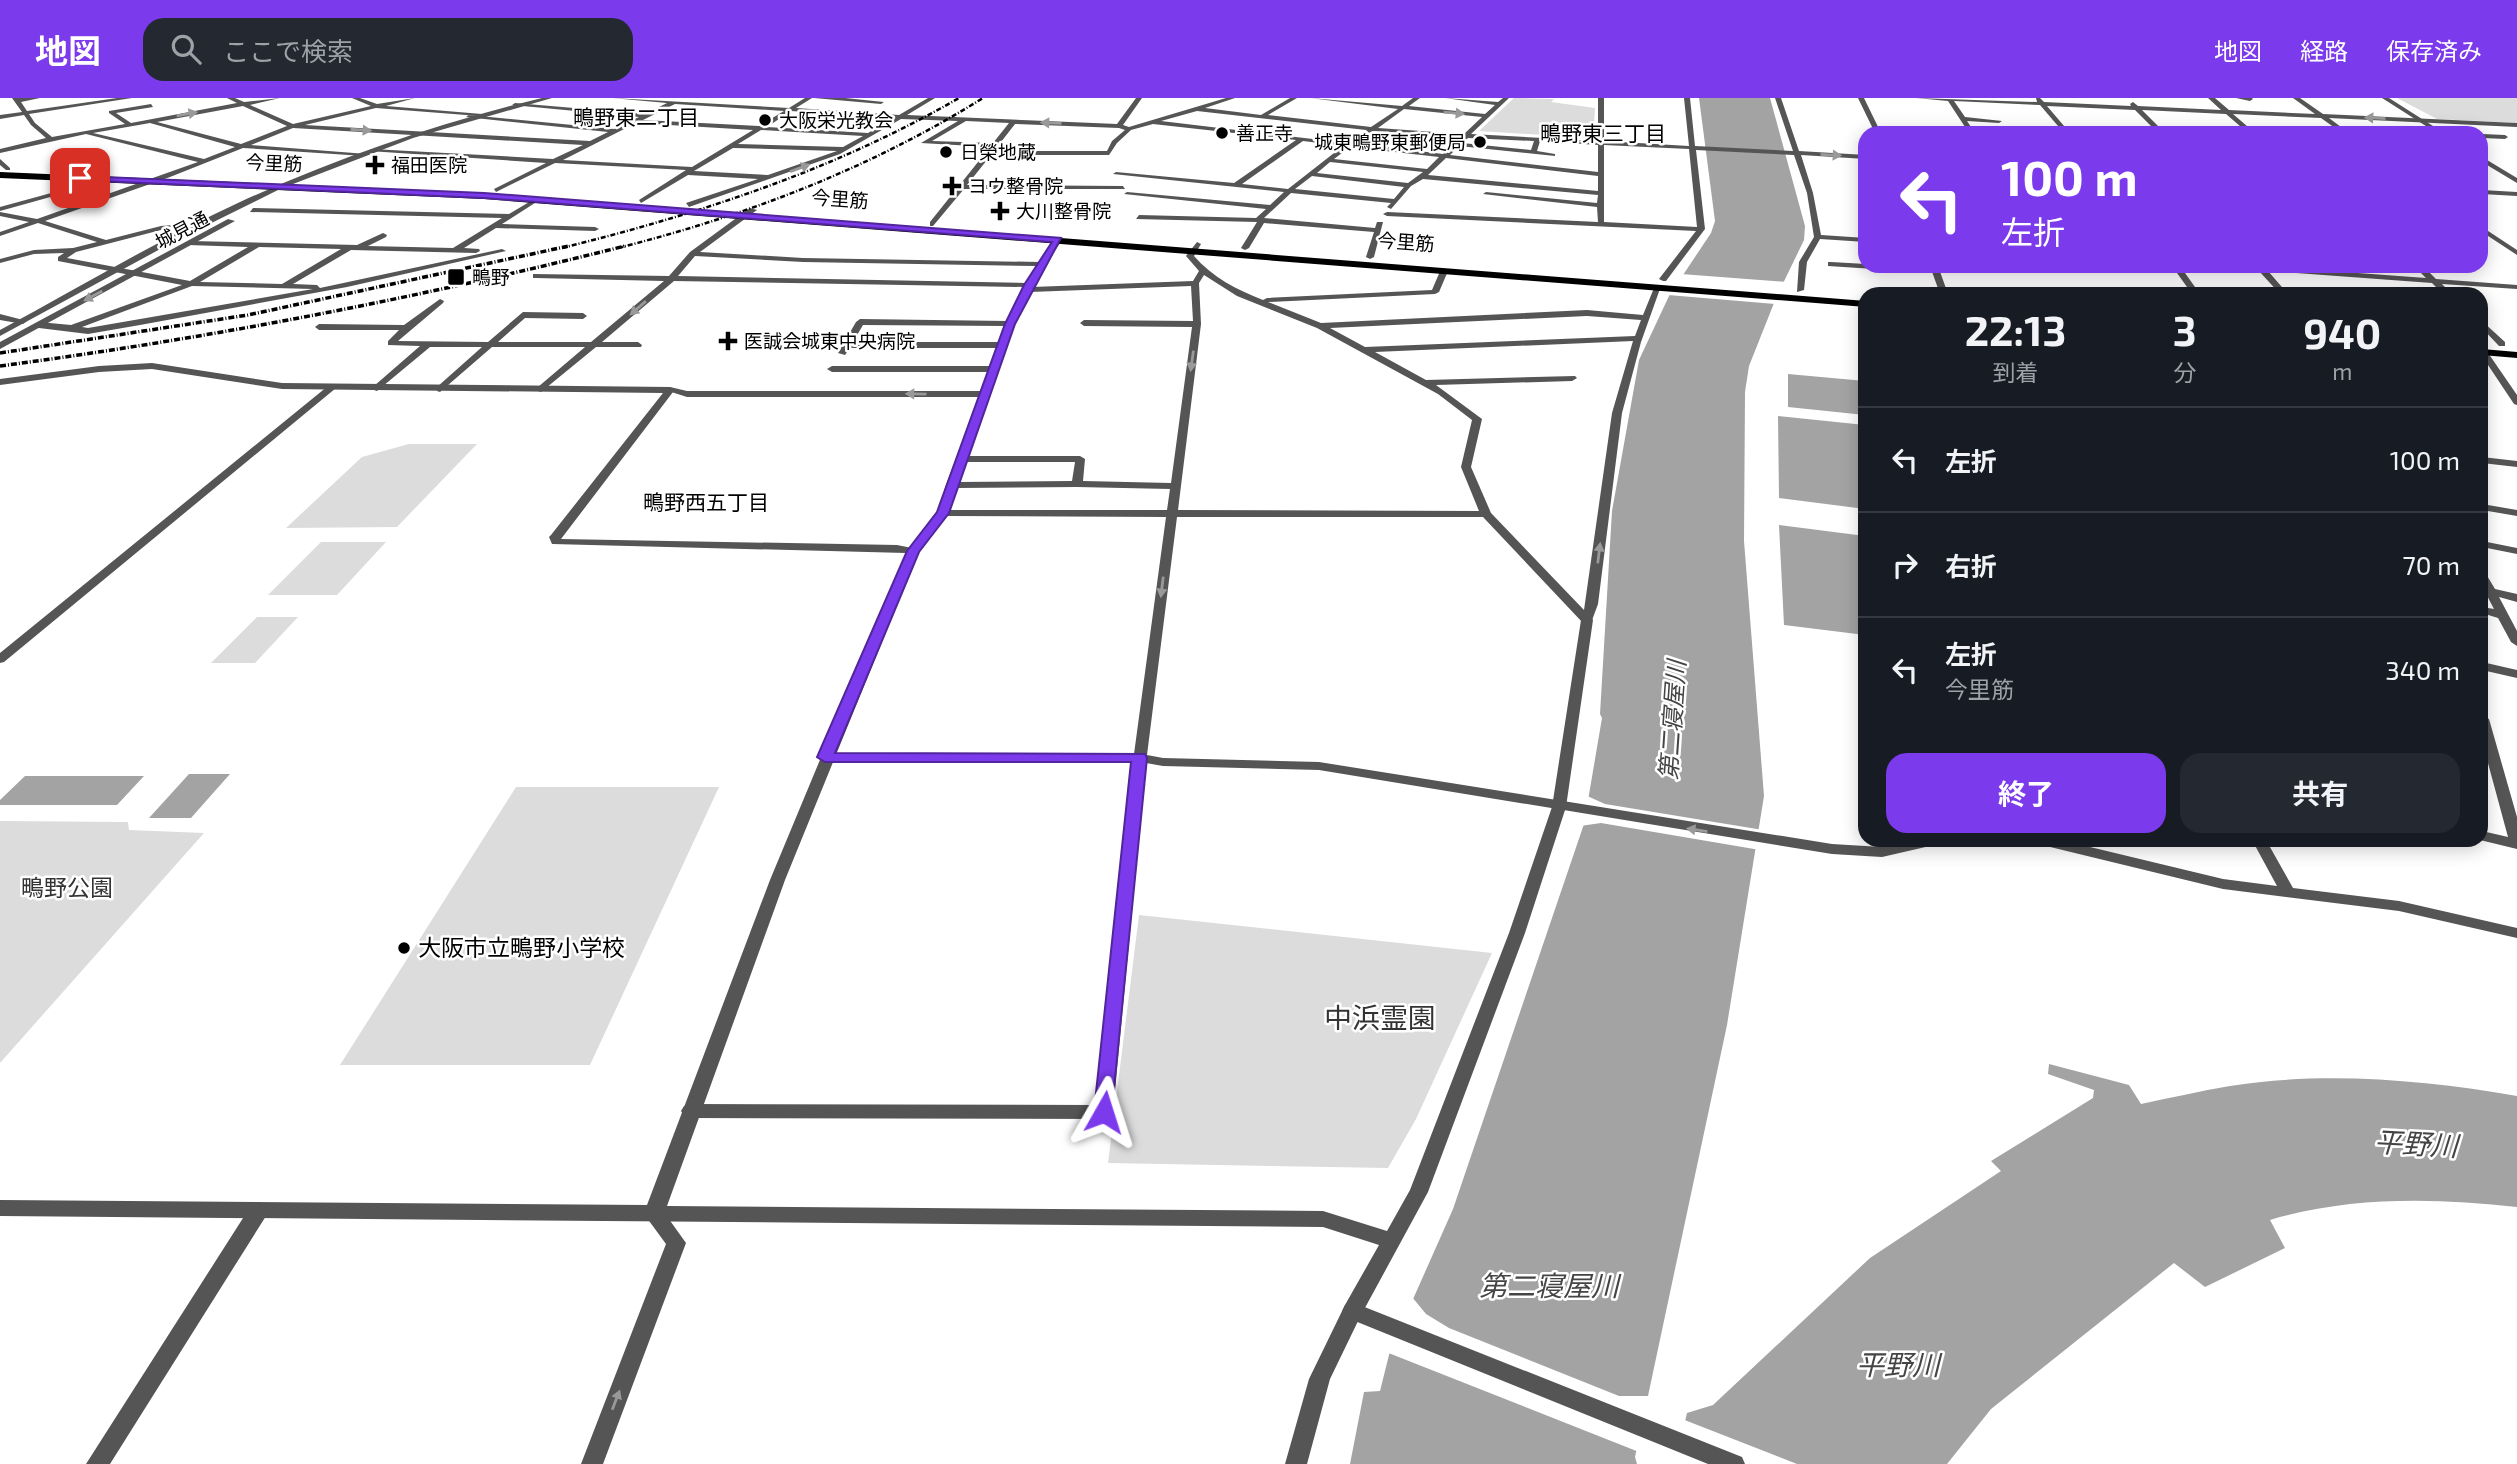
<!DOCTYPE html>
<html lang="ja">
<head>
<meta charset="utf-8">
<style>
  :root { --surface:#171b24; --page:#242831; --text:#f1f3f6; --muted:#9ea1a6; --line:#363941; --accent:#7c3aed }
  body { margin:0; font-family:"Exo 2","Noto Sans JP",sans-serif; background:var(--page); color:var(--text); height:100vh; display:flex; flex-direction:column; font-size:26px; white-space:nowrap }
  * { box-sizing:border-box; margin:0 }
  p { font-size:23px; color:var(--muted) }
  .icon { flex:none; width:38px; height:38px; fill:none; stroke:currentColor; stroke-width:2; stroke-linecap:round; stroke-linejoin:round }
  .map { position:relative; flex:1; overflow:hidden }
  .drawer { position:absolute; left:1858px; top:189px; width:630px; height:560px; display:flex; flex-direction:column; background:var(--surface); border-radius:21px; box-shadow:0 4px 18px #0003 }
  .drawer>* { flex:none }
  .banner { position:absolute; left:1858px; top:28px; width:630px; height:147px; border-radius:21px; box-shadow:0 4px 18px #0003; background:#7c3aed; color:#fff; overflow:hidden }
  .pin { position:absolute; display:grid; place-items:center; width:60px; height:60px; color:#fff; margin:-30px; border-radius:14px; box-shadow:0 4px 10px #0006 }
  .me { position:absolute; width:77px; margin:-38px; rotate:6deg; stroke-linejoin:round; filter:drop-shadow(0 0 5px #0008) }
  .turn { display:flex; align-items:center; gap:24px; height:147px; padding:0 28px; font-size:32px }
  .turn .icon { width:91px; height:91px; stroke-width:2.5 }
  .turn b { display:block; font-size:49px; line-height:60px }
  .eta { display:flex; justify-content:space-evenly; align-items:center; height:119px; text-align:center }
  .eta b { font-size:42px; font-weight:700; line-height:49px }
  .primary-button { display:flex; gap:14px; margin-top:auto; padding:14px 28px }
  .primary-button a { flex:1; height:80px; border-radius:21px; background:var(--accent); color:#fff; font-size:28px; font-weight:700; line-height:80px; text-align:center }
  .primary-button a+a { background:var(--page); color:var(--text) }
  ul { padding:0; list-style:none }
  li { display:flex; align-items:center; gap:21px; height:105px; padding:0 28px; border-top:2px solid var(--line) }
  li div { flex:1 }
  li b { display:block; font-size:26px }
  li em { font-style:normal }
  header { display:flex; align-items:center; gap:42px; box-sizing:border-box; height:98px; padding:0 35px; background:var(--accent); color:#fff }
  header strong { font-size:33px }
  nav { display:flex; gap:38px; margin-inline-start:auto; font-size:24px }
  .search { width:490px; height:63px; background:var(--page); display:flex; align-items:center; gap:18px; box-sizing:border-box; padding:0 24px; border-radius:21px; color:var(--muted); font-size:26px }
  .map>svg:first-child { display:block }
</style>
</head>
<body>
<header>
<strong>地図</strong>
<div class="search"><svg class="icon" aria-label="search" viewBox="0 0 24 24"><circle cx="10" cy="10" r="6"/><path d="M15 15l6 6"/></svg>ここで検索</div>
<nav><a>地図</a><a>経路</a><a>保存済み</a></nav>
</header>
<div class="map">
<svg width="2517" height="1366" viewBox="0 0 2517 1366">
  <rect width="100%" height="100%" fill="#fff"/>
  <!-- green -->
  <path fill="#dcdcdc" d="M1514,0L1554,1L1551,4L1595,10L1593,40L1479,33Z
    M2397,0H2517V25L2437,21Z
    M409,346H477L397,429L286,430L362,359Z
    M321,444H386L337,497H268Z
    M257,519H298L255,565H211Z
    M516,689H719L590,967H340Z
    M0,723L128,724L129,732L204,735L0,965Z
    M1139,817L1492,855L1416,1021L1388,1070L1108,1065Z"/>
  <!-- water -->
  <path fill="#a3a3a3" d="M1699,0H1770L1805,128L1804,142L1776,200L1749,268L1745,294L1744,443L1764,698L1727,927L1635,1359L1637,1366H1350L1364,1294L1380,1293L1390,1253L1453,1111L1584,726L1602,620L1600,616L1612,413L1639,262L1669,198L1711,135L1715,123Z
    M1788,276L1865,283V317L1788,309Z
    M1778,318L1865,327V411L1779,400Z
    M1779,427L1865,438V537L1784,527Z
    M189,676H230L191,720H149Z
    M25,678H144L117,707H0V702Z
    M2049,966L2129,987L2141,1006C2170,1000 2200,993 2230,988C2323,973 2425,982 2517,998V1109C2435,1100 2350,1098 2270,1122L2285,1150L2205,1189L2174,1165L1991,1311L1947,1366H1675L1687,1315L1713,1307L1870,1160L2001,1073L1991,1063L2093,1000L2094,992L2048,976Z"/>
  <!-- pier -->
  <path fill="#fff" d="M1681,176L1787,184L1775,206L1668,197Z
    M1585,697L1605,706L1763,732L1760,752L1601,725L1580,728Z
    M1412,1199L1426,1216L1449,1230L1619,1298H1650L1639,1354L1386,1254Z
    M1682,1321L1797,1366H1671Z"/>
  <g fill="none" stroke-linecap="round" stroke-linejoin="round">
    <!-- minor -->
    <path fill="#555" fill-rule="evenodd" d="M12,0H40L21,4L27,13L117,0H132L29,16L35,25L52,39L125,26L109,15V13L151,6L153,9L116,15L131,25L237,5L227,0H235L244,4L280,0L250,7L293,26L371,8L352,0H360L377,6L415,0L386,8L482,16L479,18L376,10L305,27L590,43L608,34L466,19L469,17L614,31L639,19L512,7L515,5L645,16L667,5L612,0L789,10L805,0H812L796,10L899,17L928,0H935L907,17L1117,26L1136,0H1142L1123,27L1129,29L1226,0H1235L1205,10L1261,17L1290,0H1297L1268,17L1371,29L1398,11L1310,0L1402,8L1413,0H1420L1409,8L1485,16L1495,7L1445,0L1498,4L1503,0H1509L1471,36L1598,43V0H1604V43L1689,48L1684,0H1690L1695,48L1793,53L1775,0H1781L1799,53L1866,57V61L1801,57L1813,95L1821,137L1866,140V144L1820,141L1807,164L1804,192L1797,194L1799,164L1814,139L1807,95L1794,57L1696,52L1705,131L1666,183H1663L1659,181L1696,133L1387,118L1383,116L1387,114L1598,124L1597,109L1483,96L1486,94L1597,105L1598,97L1423,81L1411,88L1391,111L1387,109L1391,105L1291,95L1264,120L1375,130L1377,124H1383L1374,159L1370,161L1366,159L1374,134L1264,125L1249,150L1245,152L1241,150L1257,124L1136,121L1139,117L1256,120L1266,111L1124,96L1127,94L1270,107L1284,94L1113,76L1116,74L1234,85L1296,42L1153,26L1131,32L1117,45L1109,57H991L967,87L1123,88L1125,91H964L933,128H930V124L990,49L921,45L958,23L901,21L840,56L689,109L686,105L758,81L688,77L641,105L639,102L686,72L555,65L496,94L494,91L546,65L369,53L372,51L553,61L583,47L293,30L251,47L367,56L364,58L243,50L170,79L45,123L106,142L161,128L207,124L208,126L204,128L161,132L76,154L67,160L190,183L248,149L188,147L187,145L191,143L357,147L383,135L387,137L386,139L368,148L453,150L502,120L250,114L253,110L509,116L536,100L538,103L502,126L595,129L599,131L595,133L496,130L464,150L479,151L480,153L476,155L351,152L293,186L317,187L320,190L502,151L506,153L347,189L140,227L88,236L39,230L35,227L39,224L71,227L182,187L58,163V159L64,155L34,156L0,165V161L34,152L73,150L97,144L38,125L0,138V134L29,124L0,118V114L37,121L198,64L86,36L0,55V51L46,40L31,27L24,17L0,21V17L22,14ZM675,6L784,13L759,28L643,22ZM243,8L287,28L241,46L157,24ZM1404,11L1482,19L1464,36L1378,30ZM791,13L893,20L868,35L767,29ZM1197,13L1366,32L1369,35L1373,33L1461,39L1443,56L1354,45L1352,42L1347,45L1161,23ZM966,23L1009,25L993,45L932,43ZM150,25L235,49L204,61L93,35ZM636,25L753,32L692,69L563,62ZM1015,26L1119,30L1125,32L1112,43L1107,53H994ZM761,32L863,38L843,49L738,46ZM1468,40L1534,43L1531,52L1462,45ZM1303,43L1343,48L1288,91L1242,86ZM1540,43L1598,47V74L1450,57L1459,48L1555,58V56L1537,53ZM1604,47L1689,51L1697,129L1604,124ZM1350,49L1439,59L1427,71L1334,61ZM733,50H734L837,53L768,77L694,73ZM1446,60L1598,78V93L1428,77ZM1330,64L1423,74L1408,85L1317,75ZM1312,78L1404,89L1394,101L1295,91ZM259,149L341,151L282,186L200,184ZM192,188L313,191L88,230L82,229Z
      M814,0H845L884,4L881,6Z
      M1916,0L2037,4L2036,0H2040L2044,4L2131,8L2130,6L2133,4L2138,8L2221,12L2208,0H2215L2229,12L2315,16L2293,0H2300L2323,16L2517,25V29L2329,20L2349,35H2342L2321,20L2233,16L2255,35H2248L2226,16L2142,12L2165,35H2158L2135,12L2047,8L2070,35H2064L2040,7L1954,3L1965,19L2002,23L1999,25L1967,23L1975,35H1969L1948,3Z
      M2236,0H2252L2253,1L2250,3Z
      M2482,36L2505,37L2508,39L2505,41L2482,40Z
      M0,61L10,70V72H6L0,67Z
      M106,80L108,83L0,113V109Z
      M2482,92L2517,94V98L2482,96Z
      M750,110L757,112L700,154L803,160L1040,164L1055,140H1061L1062,142L1032,189L1193,183L1199,173L1186,158L1197,144L1201,146L1194,158C1212,179 1237,192 1263,202L1267,200L1432,192L1441,171L1448,173L1439,194L1435,196L1268,204L1321,225L1587,212L1643,217L1654,190L1661,188L1641,244L1622,315L1598,506L1591,525H1583L1483,419H1177L1147,657L1163,660L1319,664L1832,746L1882,749L1916,742H1945L1943,745L1882,759L1832,756L1319,672L1163,668L1146,665L1113,1014L1110,1019L1104,1021L690,1020L684,1018L681,1013L684,1008L690,1006L1096,1007L1133,664L825,663L818,659L825,655L1134,656L1166,419L946,418L917,455H909V451L938,414L946,387L979,299H687L665,292L670,289L687,293H982L989,274H832L827,271L832,268H990L997,250H850L845,257L838,255L856,224L860,221L1007,223L1024,189L674,183L602,244H638L642,247L641,249H596L541,294L538,293V289L585,249H492L440,294L437,293V289L482,249H430L377,293L374,292V288L420,248L388,247V243L399,232H319L315,229L319,226L404,227L440,201L444,203L443,205L398,243L488,244L523,214L583,215L587,218L583,221L525,220L498,244H591L664,183L536,180H533V176L669,178L690,154ZM695,158L803,164L1037,168L1027,185L678,178ZM1204,177L1237,198L1317,230L1438,296L1472,322L1461,369L1479,413L1178,412L1201,226L1199,185ZM1191,188L1193,223L1084,222L1080,225L1084,228L1192,229L1171,385L1083,383L1085,361L1080,358H968L1014,226L1030,194ZM1587,218L1641,222L1635,238L1365,249L1330,230ZM863,227L1005,228L999,244H853ZM1633,243L1612,315L1584,512L1491,415L1471,369L1482,321L1436,287L1572,283L1577,280L1575,278L1426,282L1375,254ZM966,364H1075L1072,383L959,384ZM1077,389L1170,391L1167,412H950L957,390Z
      M2482,129L2517,152V157L2482,134Z
      M1831,164L1866,166V168L1936,171L1940,173L1936,175L1828,168V164Z
      M2172,168H2180L2200,196H2192Z
      M2221,168H2262L2426,180L2414,168H2423L2436,181L2517,187V191L2442,186L2452,196H2443L2432,185L2268,173L2288,196H2280L2259,173L2225,170Z
      M0,216L27,223L23,226L0,222Z
      M2482,223L2505,244V248H2499L2482,230Z
      M2482,252H2486L2517,297V307L2514,306L2482,258Z
      M328,288L336,290L4,564L0,565V555Z
      M2482,359L2517,363V369L2482,365Z
      M2482,406L2517,412V418L2482,412Z
      M2482,443L2517,450V456L2482,449Z
      M2482,475L2486,476L2495,491L2517,496V504L2499,499L2517,533V548L2511,544L2498,520L2482,515V509L2494,511L2482,488Z
      M2482,564L2517,572V580L2482,572Z
      M2482,617L2489,621L2517,719V751L2480,742H2482V733L2508,739L2482,643Z
      M2035,742H2061L2223,781L2277,788L2252,742H2266L2293,790L2399,803L2517,830V840L2399,813L2223,791L2042,747Z
      M259,1104L266,1106L269,1112L266,1118L110,1366H86L252,1106Z
      M654,1108L661,1110L686,1145L603,1366H581L666,1146L644,1116L647,1110Z
      M1352,1204L1742,1359L1745,1366H1708L1345,1219L1342,1213L1345,1207Z"/>
    <!-- tertiary -->
    <path fill="#555" fill-rule="evenodd" d="M542,0H552L413,40L280,91L175,143L0,238V232C80,189 158,142 240,104C337,60 438,25 542,0Z
      M1858,0H1864L1881,35H1875Z
      M2382,0H2389L2444,35H2437Z
      M2482,59L2517,80V85L2482,64Z
      M228,121L235,123L0,251V244Z
      M1930,168H1938L1948,196H1940Z
      M152,265L282,285L670,289L675,292L673,294L561,441L897,447L917,451L919,453L785,782L667,1108L1323,1113L1387,1133L1410,1092L1509,835L1552,709L1581,522L1587,518L1591,519L1593,522L1566,709L1525,835L1428,1094L1360,1219L1330,1281L1307,1366H1285L1309,1281L1345,1207L1379,1147L1323,1129L0,1118V1102L647,1107L770,782L906,455L552,446L549,439L551,437L663,295L282,291L152,271L99,274L0,287V281L99,268Z"/>
    <!-- primary -->
    <path fill="#000" fill-rule="evenodd" d="M0,74L484,95L1866,203V209L484,101L0,80Z
      M2482,251L2517,254V260L2482,257Z"/>
    <!-- rail-far1 -->
    <path stroke="#000" stroke-width="2.5" stroke-dasharray="5 2 1 2" stroke-linecap="butt" d="M562,150C702,115 834,72 959,0
      M618,150C748,117 869,71 983,0"/>
    <!-- rail -->
    <path stroke="#000" stroke-width="3.5" stroke-dasharray="6 2 1 2" stroke-linecap="butt" d="M0,255L248,217L569,148
      M0,268C211,240 419,200 625,148"/>
  </g>
  <!-- one-way arrows -->
  <defs><path id="oneway-solid" d="M-6-.8H1V-3.2L6.5 0L1 3.2V.8H-6Z" transform="scale(1.75)"/></defs>
  <g fill="#999">
    <use href="#oneway-solid" transform="translate(1454 15) rotate(5)"/>
    <use href="#oneway-solid" transform="translate(187 16) rotate(-10)"/>
    <use href="#oneway-solid" transform="translate(2375 20) rotate(-177)"/>
    <use href="#oneway-solid" transform="translate(1051 25) rotate(-178)"/>
    <use href="#oneway-solid" transform="translate(361 32) rotate(4)"/>
    <use href="#oneway-solid" transform="translate(1831 57) rotate(3)"/>
    <use href="#oneway-solid" transform="translate(800 70) rotate(-20)"/>
    <use href="#oneway-solid" transform="translate(93 198) rotate(152)"/>
    <use href="#oneway-solid" transform="translate(638 210) rotate(139)"/>
    <use href="#oneway-solid" transform="translate(1192 263) rotate(98)"/>
    <use href="#oneway-solid" transform="translate(916 296) rotate(-179)"/>
    <use href="#oneway-solid" transform="translate(1599 455) rotate(-83)"/>
    <use href="#oneway-solid" transform="translate(1162 489) rotate(97)"/>
    <use href="#oneway-solid" transform="translate(1697 732) rotate(-171)"/>
    <use href="#oneway-solid" transform="translate(616 1302) rotate(-69)"/>
  </g>
  <!-- route -->
  <path fill="#7c3aed" stroke="#51269a" stroke-width="2" d="M80,78L484,95L1061,140L1015,226L949,415L919,454L835,655L1145,656L1147,660L1111,1020H1096L1094,1014L1131,664H825L817,659L907,453L937,414L1005,226L1024,187L1052,144L484,100L77,82Z"/>
  <!-- markers -->
  <g fill="#000" stroke="#fff" stroke-width="2.5">
    <circle cx="765" cy="22" r="7"/>
    <circle cx="1222" cy="35" r="7"/>
    <circle cx="1480" cy="44" r="7"/>
    <circle cx="946" cy="54" r="7"/>
    <path d="M371.5 56.5h7v7h7v7h-7v7h-7v-7h-7v-7h7z"/>
    <path d="M948.5 77.5h7v7h7v7h-7v7h-7v-7h-7v-7h7z"/>
    <path d="M996.5 102.5h7v7h7v7h-7v7h-7v-7h-7v-7h7z"/>
    <rect x="447" y="170" width="18" height="18" rx="3.5"/>
    <path d="M724.5 232.5h7v7h7v7h-7v7h-7v-7h-7v-7h7z"/>
    <circle cx="404" cy="850" r="7"/>
  </g>
  <g text-anchor="middle" stroke-width="5" stroke-linejoin="round" paint-order="stroke">
    <!-- far-poi labels -->
    <g font-size="19" fill="#000" stroke="#fff" text-anchor="start">
      <text x="779" y="29">大阪栄光教会</text>
      <text x="1236" y="42">善正寺</text>
      <text x="1466" y="51" text-anchor="end">城東鴫野東郵便局</text>
      <text x="960" y="61">日榮地蔵</text>
      <text x="391" y="74">福田医院</text>
      <text x="968" y="95">ヨウ整骨院</text>
      <text x="1016" y="120">大川整骨院</text>
      <text x="472" y="186">鴫野</text>
      <text x="744" y="250">医誠会城東中央病院</text>
    </g>
    <!-- far-street labels -->
    <g font-size="19" fill="#000" stroke="#fff">
      <text transform="translate(274 65) rotate(2)" y="7">今里筋</text>
      <text transform="translate(840 101) rotate(4)" y="7">今里筋</text>
      <text transform="translate(182 132) rotate(-28)" y="7">城見通</text>
      <text transform="translate(1406 144) rotate(4)" y="7">今里筋</text>
    </g>
    <!-- far-neighbourhood labels -->
    <g font-size="21" fill="#000" stroke="#fff">
      <text x="636" y="27">鴫野東二丁目</text>
      <text x="1603" y="43">鴫野東三丁目</text>
      <text x="706" y="412">鴫野西五丁目</text>
    </g>
    <!-- park labels -->
    <g font-size="23" fill="#333" stroke="#fff">
      <text x="67" y="798">鴫野公園</text>
    </g>
    <!-- poi labels -->
    <g font-size="23" fill="#000" stroke="#fff" text-anchor="start">
      <text x="418" y="858">大阪市立鴫野小学校</text>
    </g>
    <!-- water labels -->
    <g font-size="24" font-style="italic" fill="#444" stroke="#fff">
      <text transform="translate(1673 622) rotate(-86)" y="8">第二寝屋川</text>
    </g>
    <!-- near-park labels -->
    <g font-size="28" fill="#333" stroke="#fff">
      <text x="1380" y="930">中浜霊園</text>
    </g>
    <!-- near-water labels -->
    <g font-size="28" font-style="italic" fill="#444" stroke="#fff">
      <text transform="translate(2416 1046) rotate(3)" y="10">平野川</text>
      <text x="1549" y="1198">第二寝屋川</text>
      <text x="1898" y="1277">平野川</text>
    </g>
  </g>
</svg>
<div class="pin" style="left:80px;top:80px;background:#d93025"><svg class="icon" aria-label="arrive" viewBox="0 0 24 24"><path d="M6 21V4h12l-3 4 3 4H6"/></svg></div>
<svg class="me" style="left:1104px;top:1014px" viewBox="-20 -20 40 40"><path d="M0-17L14 15 0 8-14 15z" fill="#7c3aed" stroke="#fff" stroke-width="4"/></svg>
<div class="banner">
<div class="turn"><svg class="icon" aria-label="left" viewBox="0 0 24 24"><path d="M17 20v-9H6M10 6l-5 5 5 5"/></svg><div><b>100 m</b>左折</div></div>
</div>
<section class="drawer">
<div class="eta">
<div><b>22:13</b><p>到着</p></div>
<div><b>3</b><p>分</p></div>
<div><b>940</b><p>m</p></div>
</div>
<ul>
<li><svg class="icon" aria-label="left" viewBox="0 0 24 24"><path d="M17 20v-9H6M10 6l-5 5 5 5"/></svg><div><b>左折</b></div><em>100 m</em></li>
<li><svg class="icon" aria-label="right" viewBox="0 0 24 24"><path d="M7 20v-9h11M14 6l5 5-5 5"/></svg><div><b>右折</b></div><em>70 m</em></li>
<li><svg class="icon" aria-label="left" viewBox="0 0 24 24"><path d="M17 20v-9H6M10 6l-5 5 5 5"/></svg><div><b>左折</b><p>今里筋</p></div><em>340 m</em></li>
</ul>
<div class="primary-button"><a>終了</a><a>共有</a></div>
</section>
</div>
</body>
</html>
